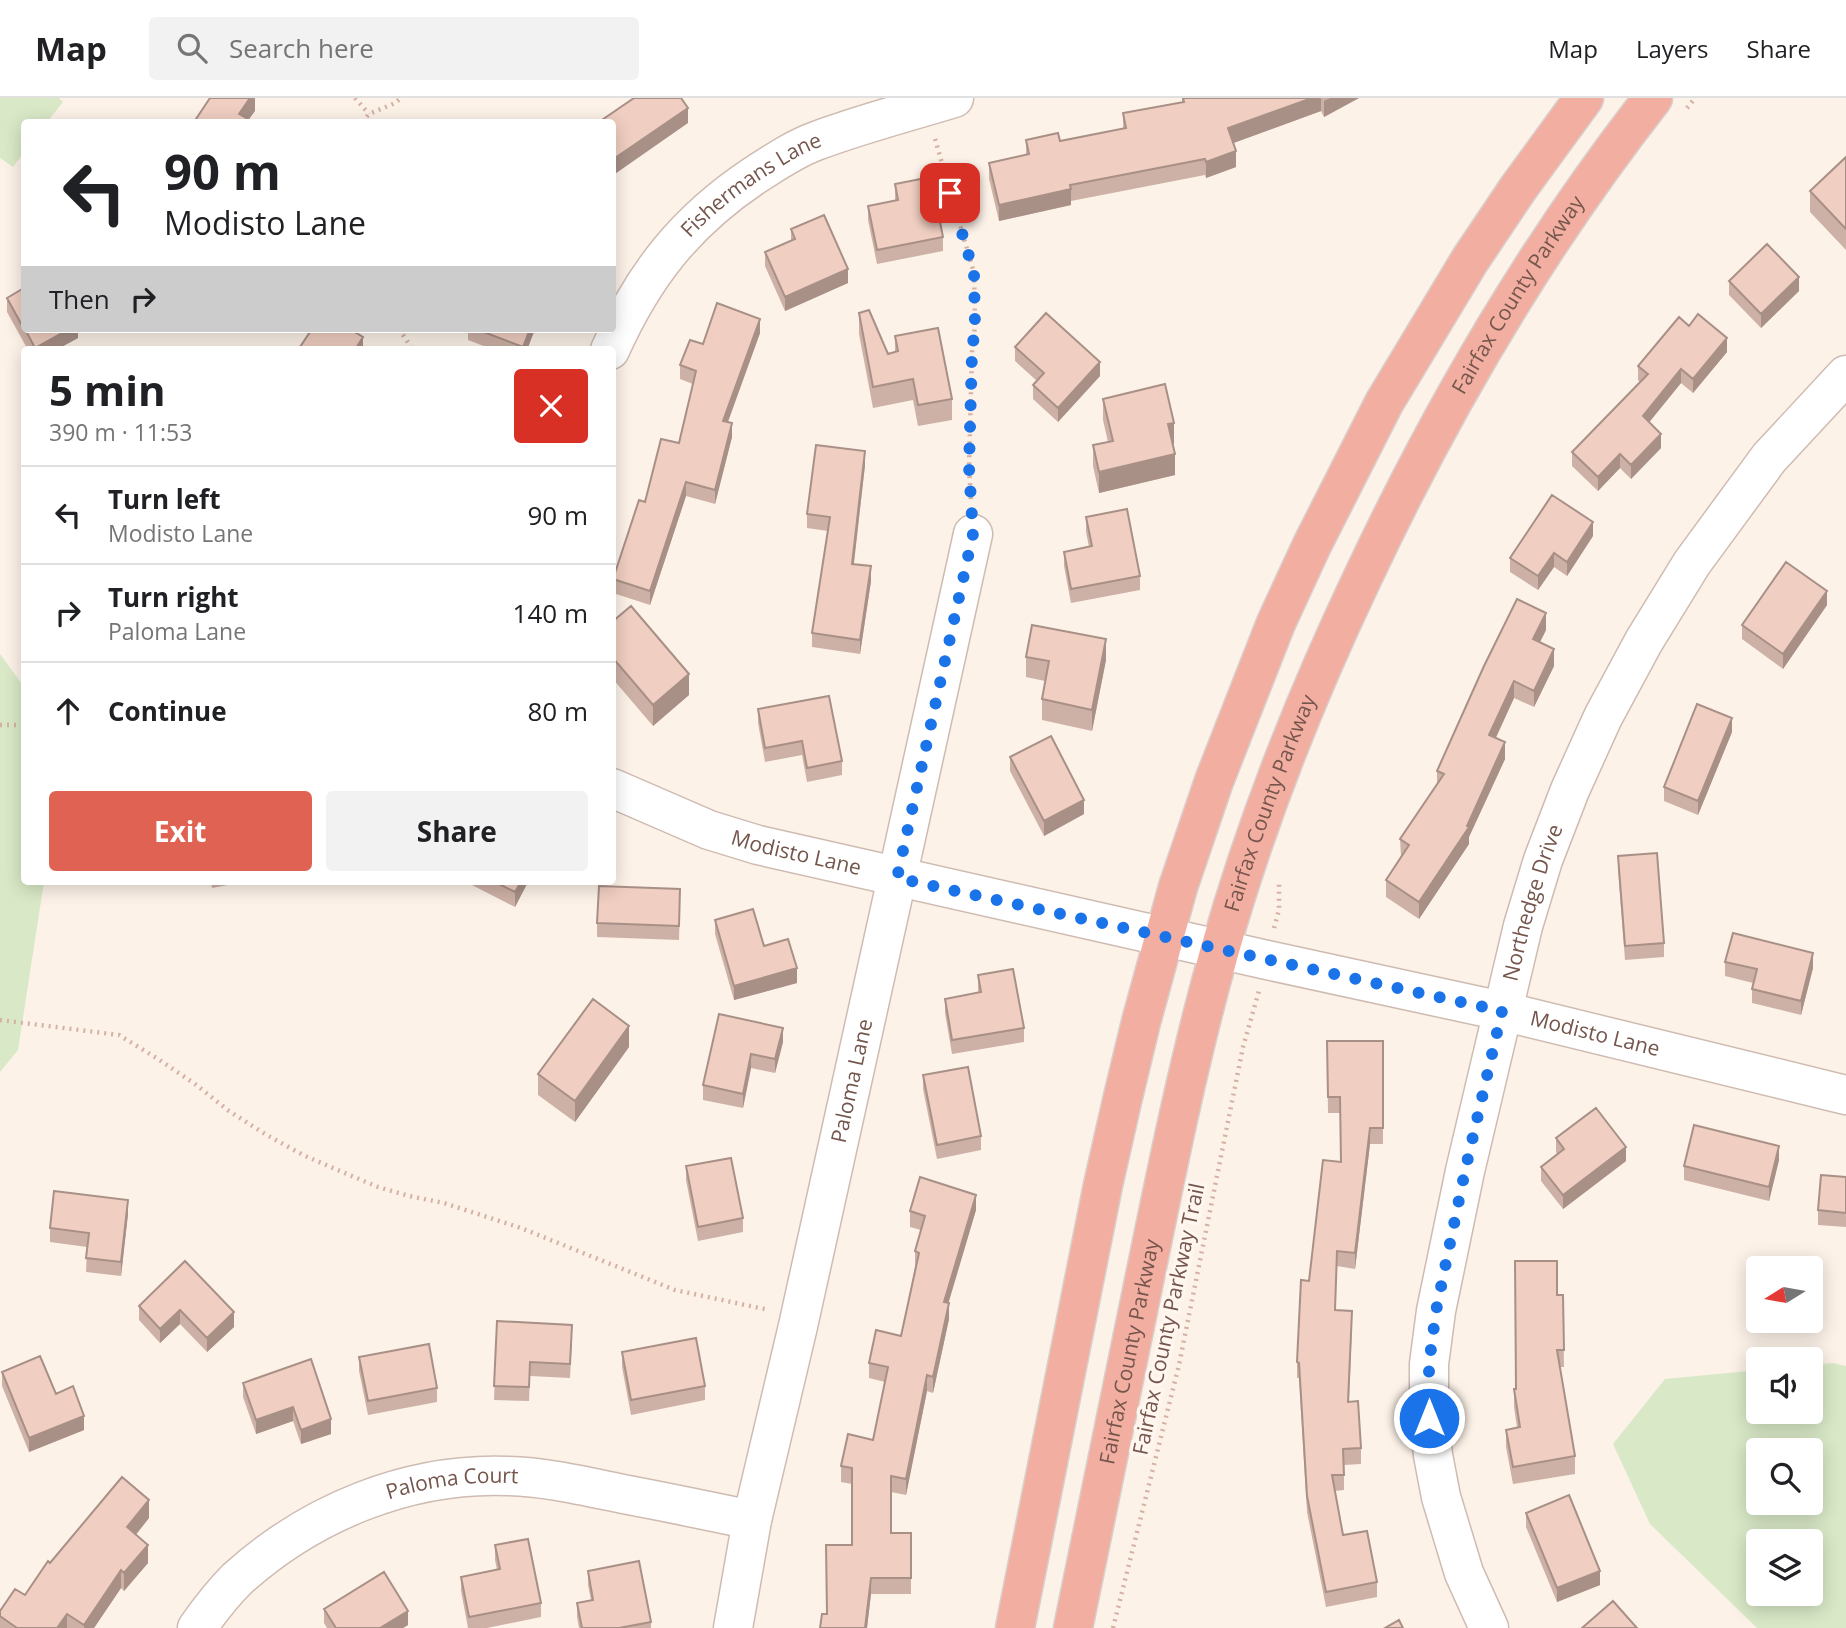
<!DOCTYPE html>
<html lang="en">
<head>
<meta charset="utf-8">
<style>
  :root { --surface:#fff; --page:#f2f2f2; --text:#202124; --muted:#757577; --line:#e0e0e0; --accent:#e06253 }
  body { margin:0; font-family:"Open Sans",sans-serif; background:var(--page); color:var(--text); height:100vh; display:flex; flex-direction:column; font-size:26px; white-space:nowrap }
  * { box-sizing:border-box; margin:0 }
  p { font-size:23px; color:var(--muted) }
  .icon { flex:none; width:38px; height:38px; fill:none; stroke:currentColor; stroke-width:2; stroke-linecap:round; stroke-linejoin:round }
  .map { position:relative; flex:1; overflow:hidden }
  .sheet { position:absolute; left:21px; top:248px; width:595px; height:539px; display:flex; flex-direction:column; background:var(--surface); border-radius:7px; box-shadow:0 4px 18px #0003 }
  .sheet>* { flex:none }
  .banner { position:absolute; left:21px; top:21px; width:595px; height:214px; border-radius:7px; box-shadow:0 4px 18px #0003; background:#fff; color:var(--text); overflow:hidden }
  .needle { width:46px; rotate:259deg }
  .controls { position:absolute; left:1746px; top:1158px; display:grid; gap:14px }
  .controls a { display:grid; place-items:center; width:77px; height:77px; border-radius:7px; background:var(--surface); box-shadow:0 4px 18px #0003; font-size:35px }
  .pin { position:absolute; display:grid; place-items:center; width:60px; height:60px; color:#fff; margin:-30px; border-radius:14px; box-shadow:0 4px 10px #0006 }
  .me { position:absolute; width:77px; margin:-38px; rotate:0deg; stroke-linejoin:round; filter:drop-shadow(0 0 5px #0008) }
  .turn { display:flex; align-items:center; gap:24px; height:147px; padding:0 28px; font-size:32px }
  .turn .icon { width:91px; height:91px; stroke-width:2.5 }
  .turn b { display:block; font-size:49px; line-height:60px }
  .then { display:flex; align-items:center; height:66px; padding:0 28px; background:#0003; gap:14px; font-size:26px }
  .round { display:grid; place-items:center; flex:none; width:74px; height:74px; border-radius:7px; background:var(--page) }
  .headline { display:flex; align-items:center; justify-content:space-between; height:119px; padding:0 28px }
  h1 { font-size:42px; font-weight:700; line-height:52px }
  .button { display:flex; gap:14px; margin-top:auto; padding:14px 28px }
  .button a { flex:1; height:80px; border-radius:7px; background:var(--accent); color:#fff; font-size:28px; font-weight:700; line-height:80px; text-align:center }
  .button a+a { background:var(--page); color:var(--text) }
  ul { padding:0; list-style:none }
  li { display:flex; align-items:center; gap:21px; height:98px; padding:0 28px; border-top:2px solid var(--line) }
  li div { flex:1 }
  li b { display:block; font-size:26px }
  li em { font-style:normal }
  header { display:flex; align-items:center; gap:42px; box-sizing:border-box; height:98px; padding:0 35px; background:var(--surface); border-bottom:2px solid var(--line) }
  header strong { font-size:33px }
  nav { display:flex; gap:38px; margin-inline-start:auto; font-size:24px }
  .search { width:490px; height:63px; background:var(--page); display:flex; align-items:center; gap:18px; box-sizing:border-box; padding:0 24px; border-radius:7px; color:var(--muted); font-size:26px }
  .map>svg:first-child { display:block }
</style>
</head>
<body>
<header>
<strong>Map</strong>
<div class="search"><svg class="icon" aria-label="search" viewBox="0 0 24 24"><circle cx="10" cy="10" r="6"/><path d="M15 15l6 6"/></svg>Search here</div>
<nav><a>Map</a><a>Layers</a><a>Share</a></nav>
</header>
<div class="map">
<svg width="1846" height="1530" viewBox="0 0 1846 1530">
  <rect width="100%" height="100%" fill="#fcf2e8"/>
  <!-- green -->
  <path fill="#d9e9c7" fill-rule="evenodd" d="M0,0H59L63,4L47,24H24V54L13,69L0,60Z
    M0,556L24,589V784H44L18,952L0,974Z
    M1833,1265L1846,1268V1530H1757L1650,1426L1613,1346L1665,1281L1759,1272V1314H1811V1267ZM1759,1353H1811V1405H1759ZM1759,1444H1811V1496H1759Z"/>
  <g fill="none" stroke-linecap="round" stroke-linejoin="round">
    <defs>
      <g id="minor">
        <path id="s1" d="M610,252C644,176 686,123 755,77C774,65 794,51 816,43C861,26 908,14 954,0"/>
        <path id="s2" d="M612,690L709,732L758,747L1267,862L1502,913L1846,997"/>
        <path id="s3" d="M197,1530C209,1513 222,1496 237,1481C310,1415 408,1374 508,1378C547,1379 584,1388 623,1396C666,1404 709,1413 752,1422"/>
        <path id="s4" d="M733,1530L752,1422L798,1228L973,436"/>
        <path id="s5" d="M1489,1530L1464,1475L1441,1399L1433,1357L1429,1320V1266L1436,1213L1465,1073L1523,828L1543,762L1570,692L1603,619L1644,543L1692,465L1769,360L1846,277"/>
      </g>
      <g id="highway">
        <path d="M1015,1530L1103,1087L1122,1003L1141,924L1178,789L1214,683L1276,525L1312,447L1384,305L1470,162L1519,89L1584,0"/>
        <path id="s6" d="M1073,1530C1097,1416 1120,1302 1143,1188C1166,1076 1188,965 1219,855C1255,727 1304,603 1361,483C1441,312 1537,148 1653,0"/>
      </g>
    </defs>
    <!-- minor casing -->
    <use href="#minor" stroke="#cfbbb1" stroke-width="41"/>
    <!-- highway casing -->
    <use href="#highway" stroke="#d8d0cd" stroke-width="41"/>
    <!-- path -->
    <path stroke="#d5b1a4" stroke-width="4.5" stroke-dasharray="2 5" stroke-linecap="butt" d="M355,0L369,16
      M1687,10L1695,0
      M362,24L369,16L395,5L401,0
      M935,41L974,175L975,228L972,254L969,369L971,404
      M399,231L413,252
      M0,627H24
      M1274,830L1279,812V784
      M0,922L119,937L158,961L195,986L229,1013L265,1036L303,1057L340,1073L378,1089L409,1098L444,1105L521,1130L675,1192L769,1212
      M1113,1530L1179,1267L1243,949L1259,893"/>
    <!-- minor -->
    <use href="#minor" stroke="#fff" stroke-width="38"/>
    <!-- highway -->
    <use href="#highway" stroke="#f3aea2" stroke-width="38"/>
  </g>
  <!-- wall -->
  <path fill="#ceb1a6" d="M1182,0H1359L1324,19L1321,13L1233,45L1236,69L1206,80L1205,77L1071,103V107L999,123L989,81V65L1026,57V42L1060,43L1123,31V15L1182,4Z
    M1846,59V152L1810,114V93Z
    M895,86L943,139V153L877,166L868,122V108L895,103Z
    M791,131L848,185L785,213L765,168V154L791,143Z
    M1729,183L1799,193L1761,230L1729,197Z
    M7,200L78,231V240L56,252H28L7,214Z
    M859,215L888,256L895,254V238L952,301V322L918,328L913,302L873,310L859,236Z
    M1689,228L1727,254L1693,295L1681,285L1649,324L1661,350L1631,381L1620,370L1598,393L1572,368V354L1640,284L1638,282V268Z
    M468,231H535L527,252H494L468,242Z
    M760,235L728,324L732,339L715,406L686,398L650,507L613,495V481L645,404L679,345L693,286L680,281V267L703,246Z
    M1015,249L1100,278L1058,324L1033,301V287L1037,283L1015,263Z
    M1103,301L1174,346H1172L1175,377L1099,395L1093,368V347L1108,344L1103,322Z
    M865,367L854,466L871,483L860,556L812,549V535L828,433L807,430V416Z
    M1086,419L1140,478V492L1071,505L1064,468V454L1089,449L1086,434Z
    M1593,438L1567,478L1554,469L1538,492L1510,474V460Z
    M1827,507L1783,571L1742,541V527Z
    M612,524L689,597L653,628L612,580Z
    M1546,532L1540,544L1554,568L1534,609L1514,600L1496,640L1505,661L1469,739V746L1419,821L1386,799V782L1401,758L1400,741L1437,686V673Z
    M1026,559L1106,562L1092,633L1042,622V601L1045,583L1026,579Z
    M758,611L842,663V677L807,684L802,657L765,664L758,625Z
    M1732,634L1698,717L1664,703V689Z
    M1010,659L1084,716L1044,738L1010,673Z
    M1618,758L1664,845V859L1625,862L1618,772Z
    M211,784H243L212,790Z
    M466,784H528L515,809Z
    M680,805L679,842L597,839V825Z
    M715,822L764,848L797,885L734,902L715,836Z
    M1725,864L1813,870L1801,917L1752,905V891L1753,885L1725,878Z
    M978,877L1024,930V944L952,956L945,915V901L978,895Z
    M719,916L783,944L775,975L751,970L743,1010L703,1002V987Z
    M1327,943H1383V1046H1370L1355,1171L1337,1168L1335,1212L1352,1229L1349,1304L1361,1350V1366L1344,1367V1392L1335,1393L1343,1437L1377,1484V1499L1326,1509L1307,1414L1299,1280H1297V1264L1309,1183L1341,1064L1340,1015H1328Z
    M629,949L575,1024L538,997V976Z
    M923,977L981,1038V1052L937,1061L923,991Z
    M1556,1040L1626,1063L1563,1111L1541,1083V1069L1557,1056L1556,1054Z
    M1779,1062L1769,1103L1684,1082V1068Z
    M686,1068L743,1120V1134L698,1143L686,1082Z
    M1846,1079V1129L1818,1127V1112Z
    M976,1112L948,1205L949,1221L933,1295L927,1293L906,1397L891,1394V1435H911V1496H871L867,1530H820L827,1516L852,1447V1386L841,1384V1368L873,1342L885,1284L869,1280V1265L901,1238L915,1169V1153L921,1132L910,1129V1113Z
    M128,1116L121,1178L86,1174L87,1149L50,1144V1130Z
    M185,1163L234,1229L207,1254L180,1226L160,1245L139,1222V1208Z
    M1557,1197H1563L1564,1269H1560L1575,1358V1376L1513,1386L1506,1349V1332L1517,1329L1514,1309V1291H1516Z
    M497,1223L572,1241L570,1280L530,1278L529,1303L494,1302Z
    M622,1254L705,1288V1302L631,1317L622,1269Z
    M359,1259L437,1290V1304L368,1317L359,1273Z
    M311,1261L331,1336L301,1346L293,1323L256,1336L243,1299V1285Z
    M2,1274L56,1296L84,1332L29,1354L2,1288Z
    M1526,1415L1600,1487L1557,1504L1526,1429Z
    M149,1420L136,1437L148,1465L124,1493L121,1490L94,1530H0V1513L25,1497L50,1465Z
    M495,1447L541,1505V1519L487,1530H468L461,1493V1479L497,1472L495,1462Z
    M588,1473L651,1524V1530H579L577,1519V1505L591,1502L588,1487Z
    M324,1511L408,1527L403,1530H327L324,1525Z"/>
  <!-- shaded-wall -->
  <path fill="#a89087" d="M250,0H255V13L247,24L239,16Z
    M1312,0H1321V13L1228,47V30Z
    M1330,0H1359L1324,19V3Z
    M688,10V25L612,78V62Z
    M1236,53V69L1206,80V64Z
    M1071,91V107L999,123V107Z
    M848,171V185L785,213V199Z
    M1799,179V193L1761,230V216Z
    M760,221V235L723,337V323Z
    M69,231H78V240L56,252H35V250Z
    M530,231H535L527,252H523V249Z
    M363,239V252H355Z
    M1727,240V254L1693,295V281Z
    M1100,264V278L1058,324V310Z
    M1681,271V285L1643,332V318Z
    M732,325V339L715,406V392Z
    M1174,325V346L1168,347V326Z
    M1661,336V350L1631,381V367Z
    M865,353V367L852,480V466Z
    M1175,356V377L1099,395V374Z
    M1620,356V370L1598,393V379Z
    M686,384V398L650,507V493Z
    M1593,424V438L1567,478V464Z
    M1554,455V469L1538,492V478Z
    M871,468V483L860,556V542Z
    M1827,493V507L1783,571V556Z
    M1546,515V532L1533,558V541Z
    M1106,541V562L1092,633V612Z
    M1554,551V568L1534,609V593Z
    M689,576V597L653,628V607Z
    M1514,583V600L1489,654V637Z
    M1732,620V634L1698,717V703Z
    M1505,644V661L1469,739V746L1419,821V804L1467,728Z
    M1084,702V716L1044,738V723Z
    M521,784H528L515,809V794Z
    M1813,855V870L1801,917V903Z
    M797,870V885L734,902V888Z
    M629,928V949L575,1024V1003Z
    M783,930V944L775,975V961Z
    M751,956V970L743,1010V996Z
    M1370,1030V1046L1355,1171V1155Z
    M1779,1048V1062L1769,1103V1089Z
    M1626,1049V1063L1563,1111V1097Z
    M976,1097V1112L944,1220V1204Z
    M128,1102V1116L121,1178V1164Z
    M949,1205V1221L933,1295V1279Z
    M180,1212V1226L160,1245V1231Z
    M234,1214V1229L207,1254V1240Z
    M927,1277V1293L906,1397V1381Z
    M293,1309V1323L256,1336V1322Z
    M84,1318V1332L29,1354V1340Z
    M331,1321V1336L301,1346V1332Z
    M149,1402V1420L127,1447V1429Z
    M148,1447V1465L124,1493V1475Z
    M121,1472V1490L94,1530H84V1527Z
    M1600,1473V1487L1557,1504V1490Z
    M871,1480V1496L867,1530H865Z
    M408,1513V1527L403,1530H380Z
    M67,1516V1530H57Z"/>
  <!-- building -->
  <path fill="#f0cec1" stroke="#a89087" stroke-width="2" d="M210,0H250L239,16L253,24H194Z
    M634,0H681L688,10L612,62V24H599Z
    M1183,0H1312L1228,30L1236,53L1206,64L1205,61L1070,87L1071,91L999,107L989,65L1029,56L1026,42L1058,35L1060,43L1126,30L1123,15L1184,4Z
    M1846,59V131L1810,93Z
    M931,79L943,139L877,152L868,108L898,102L895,86Z
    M824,117L848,171L785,199L765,154L795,141L791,131Z
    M1767,146L1799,179L1761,216L1729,183Z
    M24,190V231L7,200Z
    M717,205L760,221L723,323L732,325L715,392L686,384L650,493L613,481L639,402L645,404L661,341L679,345L696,273L680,267L690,242L703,246Z
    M869,212L888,256L898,253L895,238L938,230L952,301L918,307L913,281L873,289L859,215Z
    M1046,215L1100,264L1058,310L1033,287L1044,275L1015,249Z
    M1698,216L1727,240L1693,281L1681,271L1643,318L1661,336L1631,367L1620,356L1598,379L1572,354L1648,276L1638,268L1679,219L1689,228Z
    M25,231H69L35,250Z
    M312,231H350L363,239L355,252H298Z
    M476,231H530L523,249Z
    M1165,286L1174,325L1168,326L1175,356L1099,374L1093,347L1113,343L1103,301Z
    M816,347L865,353L852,466L871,468L860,542L812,535L830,419L807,416Z
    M1552,397L1593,424L1567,464L1554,455L1538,478L1510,460Z
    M1127,411L1140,478L1071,491L1064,454L1092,448L1086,419Z
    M1786,464L1827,493L1783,556L1742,527Z
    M1517,501L1546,515L1533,541L1554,551L1534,593L1514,583L1489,637L1505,644L1467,728L1469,729L1419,804L1386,782L1409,747L1400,741L1444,676L1437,673L1484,568Z
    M631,508L689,576L653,607L612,559V524Z
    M1032,527L1106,541L1092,612L1042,601L1049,563L1026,559Z
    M829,598L842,663L807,670L802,643L765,650L758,611Z
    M1697,606L1732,620L1698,703L1664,689Z
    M1051,638L1084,702L1044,723L1010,659Z
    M1657,755L1664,845L1625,848L1618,758Z
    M495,784H521L515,794Z
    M599,788L680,791L679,828L597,825Z
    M753,811L764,848L788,841L797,870L734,888L715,822Z
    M1733,835L1813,855L1801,903L1752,891L1757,871L1725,864Z
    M1013,871L1024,930L952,942L945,901L981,894L978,877Z
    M593,901L629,928L575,1003L538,976Z
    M719,916L783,930L775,961L751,956L743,996L703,987Z
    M1327,943H1383V1030H1370L1355,1155L1337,1153L1335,1212L1352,1213L1348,1304L1358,1303L1361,1350L1343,1351L1344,1377H1332L1343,1437L1367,1433L1377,1484L1326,1494L1307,1398L1299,1265L1297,1264L1301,1182L1309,1183L1323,1062L1341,1064L1340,999H1328Z
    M968,969L981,1038L937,1047L923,977Z
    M1596,1010L1626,1049L1563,1097L1541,1069L1564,1051L1556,1040Z
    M1694,1027L1779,1048L1769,1089L1684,1068Z
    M731,1060L743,1120L698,1129L686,1068Z
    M1821,1077L1846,1079V1115L1818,1112Z
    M920,1079L976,1097L944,1204L949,1205L933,1279L927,1277L906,1381L891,1378V1435H911V1480H871L865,1530H820L822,1516H827L826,1447H852V1370L841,1368L848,1336L873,1342L888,1269L869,1265L876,1232L901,1238L919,1155L915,1153L925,1118L910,1113Z
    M54,1093L128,1102L121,1164L86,1160L89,1135L50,1130Z
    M185,1163L234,1214L207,1240L180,1212L160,1231L139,1208Z
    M1515,1163H1557V1197H1563L1564,1252H1557L1575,1358L1513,1369L1506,1332L1520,1329L1514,1291H1516Z
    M497,1223L572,1227L570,1266L530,1264L529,1289L494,1288Z
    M696,1240L705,1288L631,1302L622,1254Z
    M429,1246L437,1290L368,1303L359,1259Z
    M40,1258L56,1296L73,1288L84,1318L29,1340L2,1274Z
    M311,1261L331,1321L301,1332L293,1309L256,1322L243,1285Z
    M122,1379L149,1402L127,1429L148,1447L124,1475L121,1472L84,1527L67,1516L57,1530H17L0,1518V1513L15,1491L25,1497L48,1463L50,1465Z
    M1569,1397L1600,1473L1557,1490L1526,1415Z
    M528,1441L541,1505L469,1519L461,1479L500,1471L495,1447Z
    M639,1463L651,1524L619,1530H582L577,1505L593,1502L588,1473Z
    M384,1474L408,1513L380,1530H336L324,1511Z
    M1613,1503L1637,1530H1582Z
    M1399,1522L1403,1530H1385Z"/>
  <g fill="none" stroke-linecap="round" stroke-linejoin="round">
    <!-- route -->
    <path stroke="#1a73e8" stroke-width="12" stroke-dasharray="0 21.6" d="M950,95L974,175L975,228L972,254L969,369L973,436L897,780L1502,913L1465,1073L1436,1213L1429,1266V1320"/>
  </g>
  <g text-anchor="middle" stroke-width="7" stroke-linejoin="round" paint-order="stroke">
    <!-- street labels -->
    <g font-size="21" fill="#75564d" stroke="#fef6ef">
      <text dy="7" stroke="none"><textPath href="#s1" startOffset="222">Fishermans Lane</textPath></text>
      <text dy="7" stroke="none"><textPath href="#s6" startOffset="1416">Fairfax County Parkway</textPath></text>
      <text dy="7" stroke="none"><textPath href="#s6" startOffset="849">Fairfax County Parkway</textPath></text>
      <text dy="7" stroke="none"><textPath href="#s2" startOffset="196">Modisto Lane</textPath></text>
      <text dy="7" stroke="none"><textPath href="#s5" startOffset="747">Northedge Drive</textPath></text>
      <text dy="7" stroke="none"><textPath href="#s2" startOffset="1015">Modisto Lane</textPath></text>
      <text dy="7" stroke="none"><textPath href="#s4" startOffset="560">Paloma Lane</textPath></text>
      <text transform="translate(1169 1221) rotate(-78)" y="7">Fairfax County Parkway Trail</text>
      <text dy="7" stroke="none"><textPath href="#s6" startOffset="282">Fairfax County Parkway</textPath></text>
      <text dy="7" stroke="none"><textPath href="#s3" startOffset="304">Paloma Court</textPath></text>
    </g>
  </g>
</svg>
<div class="controls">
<a><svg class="needle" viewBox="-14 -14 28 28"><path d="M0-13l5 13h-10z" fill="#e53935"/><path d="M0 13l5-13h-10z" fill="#757577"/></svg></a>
<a><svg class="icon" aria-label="sound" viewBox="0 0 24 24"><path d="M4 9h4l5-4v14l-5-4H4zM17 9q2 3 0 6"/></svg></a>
<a><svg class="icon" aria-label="search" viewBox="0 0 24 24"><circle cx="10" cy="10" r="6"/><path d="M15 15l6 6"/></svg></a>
<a><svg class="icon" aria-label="layers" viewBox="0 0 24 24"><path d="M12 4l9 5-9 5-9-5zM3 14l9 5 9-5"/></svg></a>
</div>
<div class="pin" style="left:950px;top:95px;background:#d93025"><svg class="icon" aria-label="arrive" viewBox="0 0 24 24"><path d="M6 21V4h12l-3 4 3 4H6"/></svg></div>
<svg class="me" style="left:1429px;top:1320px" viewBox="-20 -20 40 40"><circle r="17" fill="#1a73e8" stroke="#fff" stroke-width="3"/><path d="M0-11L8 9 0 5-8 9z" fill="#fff"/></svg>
<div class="banner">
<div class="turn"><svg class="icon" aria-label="left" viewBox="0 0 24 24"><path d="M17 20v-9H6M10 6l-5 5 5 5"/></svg><div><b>90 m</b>Modisto Lane</div></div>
<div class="then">Then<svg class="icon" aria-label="right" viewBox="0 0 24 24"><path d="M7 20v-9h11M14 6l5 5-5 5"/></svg></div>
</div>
<section class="sheet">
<div class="headline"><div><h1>5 min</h1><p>390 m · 11:53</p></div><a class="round" style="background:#d93025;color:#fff"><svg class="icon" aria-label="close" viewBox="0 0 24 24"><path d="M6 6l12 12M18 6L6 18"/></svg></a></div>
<ul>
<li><svg class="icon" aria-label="left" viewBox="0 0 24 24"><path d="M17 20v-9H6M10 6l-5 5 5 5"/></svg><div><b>Turn left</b><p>Modisto Lane</p></div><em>90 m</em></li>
<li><svg class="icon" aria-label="right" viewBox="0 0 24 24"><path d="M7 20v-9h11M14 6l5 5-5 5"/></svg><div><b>Turn right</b><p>Paloma Lane</p></div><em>140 m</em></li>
<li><svg class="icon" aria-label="ahead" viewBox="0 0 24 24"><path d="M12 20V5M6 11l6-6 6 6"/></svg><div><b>Continue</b></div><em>80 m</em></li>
</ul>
<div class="button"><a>Exit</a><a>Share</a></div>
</section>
</div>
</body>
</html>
